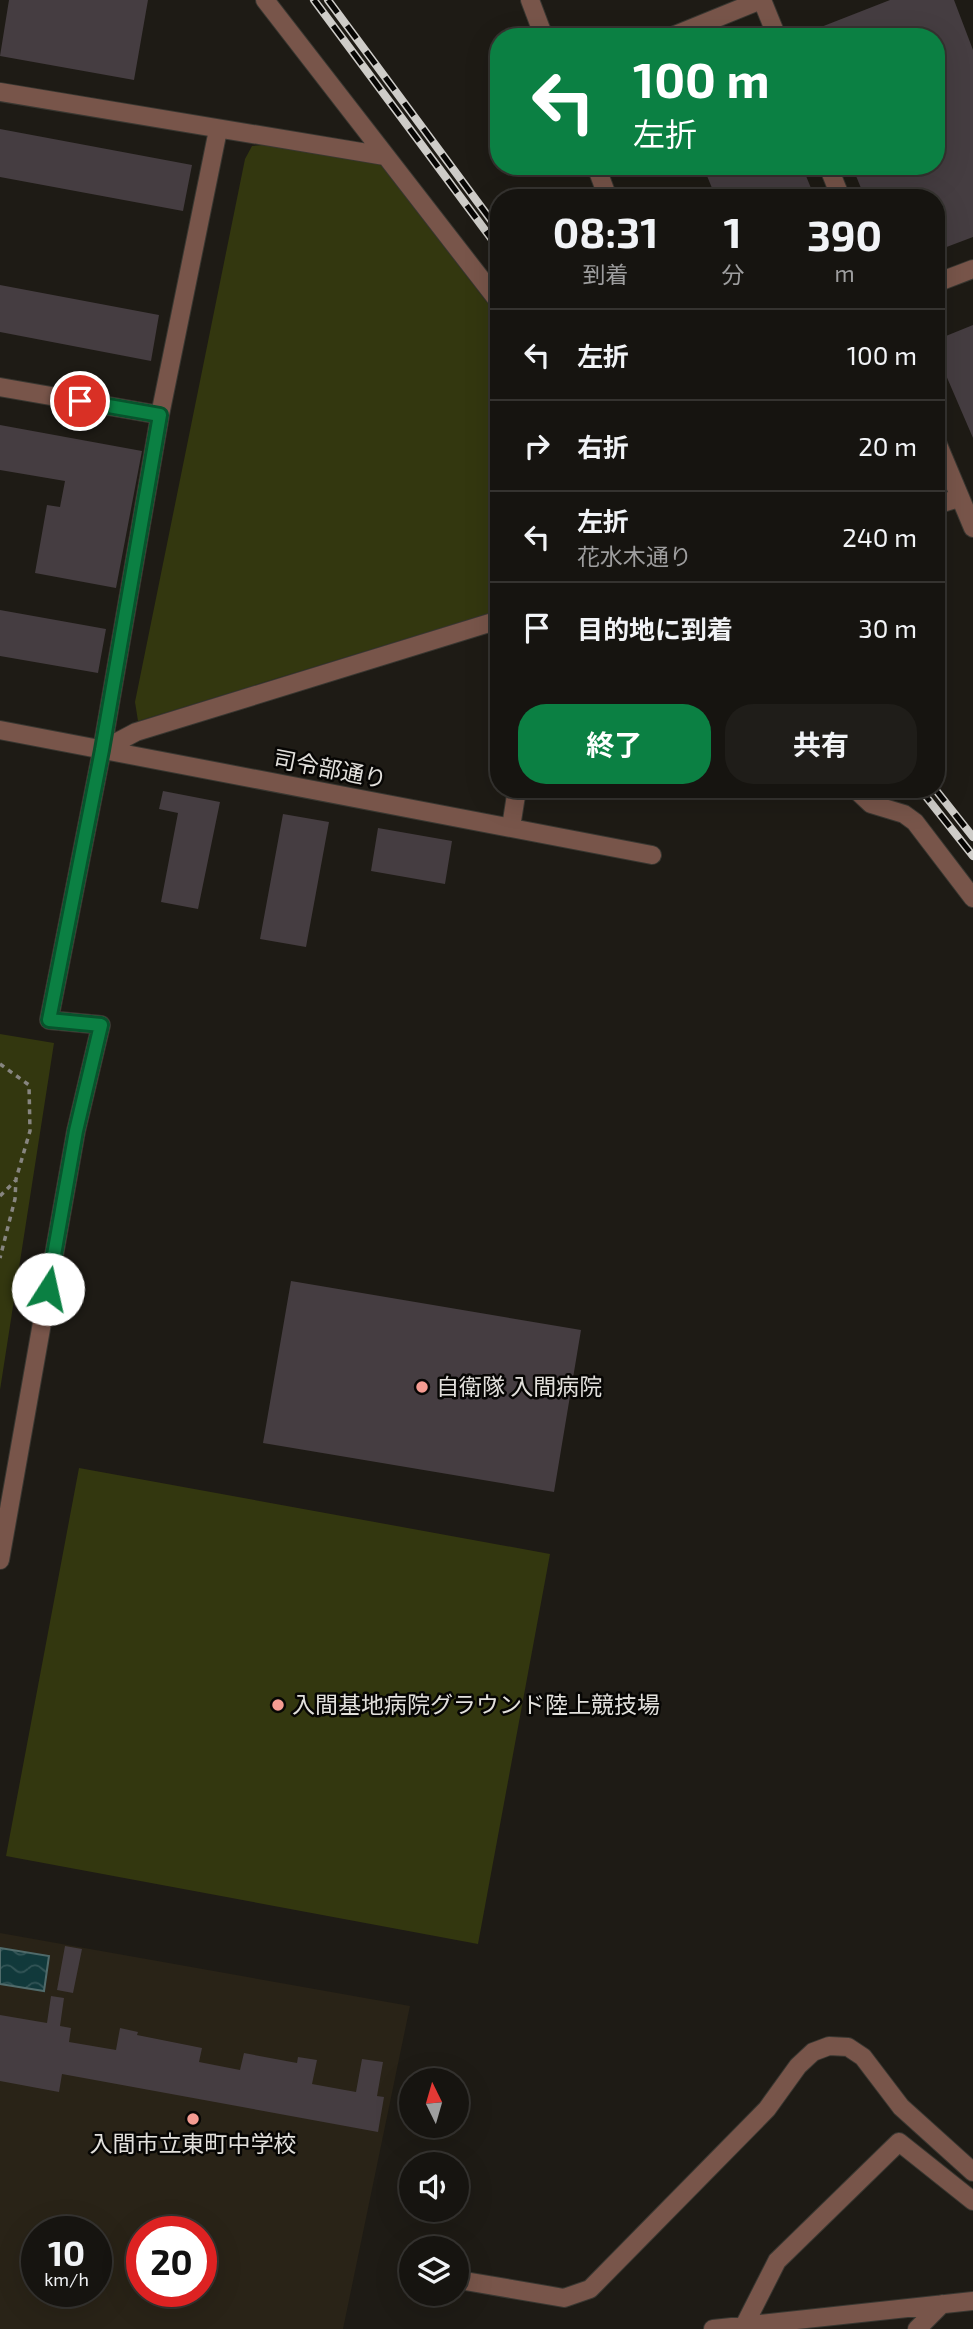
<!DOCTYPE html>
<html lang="ja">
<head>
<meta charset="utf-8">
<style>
  :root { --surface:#161410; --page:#1f1d19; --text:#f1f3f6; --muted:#9e9e9f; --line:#353330; --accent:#0b8043 }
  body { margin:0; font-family:"Exo 2","Noto Sans JP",sans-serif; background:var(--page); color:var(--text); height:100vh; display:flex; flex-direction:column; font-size:26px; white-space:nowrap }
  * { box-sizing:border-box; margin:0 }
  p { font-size:23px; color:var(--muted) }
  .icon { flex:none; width:38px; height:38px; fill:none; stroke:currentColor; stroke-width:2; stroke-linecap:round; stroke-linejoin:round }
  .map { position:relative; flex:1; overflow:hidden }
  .drawer { position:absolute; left:490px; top:189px; width:455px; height:609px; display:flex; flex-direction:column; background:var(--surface); border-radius:28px; box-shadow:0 7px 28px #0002,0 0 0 2px var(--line) }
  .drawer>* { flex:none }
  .top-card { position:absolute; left:490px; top:28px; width:455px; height:147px; border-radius:28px; box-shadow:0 7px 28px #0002,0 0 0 2px var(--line); background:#0b8043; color:#fff; overflow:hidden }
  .needle { width:46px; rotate:355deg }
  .tools { position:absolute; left:399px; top:2068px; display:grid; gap:14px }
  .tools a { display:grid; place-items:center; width:70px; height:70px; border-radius:50%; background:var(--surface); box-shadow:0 7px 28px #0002,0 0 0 2px var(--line); font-size:35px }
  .speed { position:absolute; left:21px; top:2216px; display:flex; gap:14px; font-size:35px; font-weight:700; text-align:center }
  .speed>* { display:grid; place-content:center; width:91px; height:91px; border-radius:50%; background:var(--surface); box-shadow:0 7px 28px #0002,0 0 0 2px var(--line); line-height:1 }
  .speed small { font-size:18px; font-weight:400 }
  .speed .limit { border:10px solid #d22; background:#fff; color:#111 }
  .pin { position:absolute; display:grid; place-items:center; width:60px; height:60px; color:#fff; margin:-30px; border:4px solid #fff; border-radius:50%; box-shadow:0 2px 7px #0007 }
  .me { position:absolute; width:77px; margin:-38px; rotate:10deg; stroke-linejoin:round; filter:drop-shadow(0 0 5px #0008) }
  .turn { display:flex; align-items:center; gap:24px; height:147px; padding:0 28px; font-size:32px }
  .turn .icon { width:91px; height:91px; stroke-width:2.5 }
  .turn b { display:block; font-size:49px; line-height:60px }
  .eta { display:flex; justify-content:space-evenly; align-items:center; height:119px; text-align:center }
  .eta b { font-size:42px; font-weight:700; line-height:49px }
  .cta { display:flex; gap:14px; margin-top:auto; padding:14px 28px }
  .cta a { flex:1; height:80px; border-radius:28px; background:var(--accent); color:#fff; font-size:28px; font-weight:700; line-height:80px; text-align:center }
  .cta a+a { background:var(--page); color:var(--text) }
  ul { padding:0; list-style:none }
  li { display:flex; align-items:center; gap:21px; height:91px; padding:0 28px; border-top:2px solid var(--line) }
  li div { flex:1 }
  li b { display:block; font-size:26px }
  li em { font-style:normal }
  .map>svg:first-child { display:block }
</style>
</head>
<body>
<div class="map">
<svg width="973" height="2329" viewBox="0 0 973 2329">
  <defs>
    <pattern id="water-waves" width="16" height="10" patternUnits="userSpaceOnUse" patternTransform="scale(1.75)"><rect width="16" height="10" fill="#11393b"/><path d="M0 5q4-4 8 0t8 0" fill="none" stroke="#335557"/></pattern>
  </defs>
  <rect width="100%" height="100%" fill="#1e1b15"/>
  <!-- built -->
  <path fill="#292317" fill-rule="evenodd" d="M0,1933L410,2006L343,2329H0ZM37,2231H96V2291H37ZM142,2231H201V2291H142Z"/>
  <!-- park -->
  <path fill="#33370f" d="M263,145L380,164L499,318V610L138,721L135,702L245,159L252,146Z
    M0,1034L54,1043L0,1390Z
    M79,1468L550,1554L478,1944L6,1856Z"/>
  <!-- water -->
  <path fill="url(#water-waves)" stroke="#506b6b" stroke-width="2" d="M0,1948L49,1956L44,1991L0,1984Z"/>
  <!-- building -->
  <path fill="#453d41" d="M9,0H148L134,80L0,56Z
    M890,0H954L973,50V237L936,251V198H865L852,166H936V37L798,36Z
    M0,129L192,165L183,211L0,177Z
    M703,166H802L815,198H716Z
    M0,285L159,315L151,361L0,332Z
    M973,325V438L936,352V340Z
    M0,425L142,451L116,588L35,573L47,505L60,507L65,481L0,470Z
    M0,610L106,629L98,673L0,656Z
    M163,791L220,802L198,909L161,902L178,813L159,809Z
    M283,814L329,822L306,947L260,939Z
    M378,828L452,841L445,884L371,871Z
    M291,1281L581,1330L554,1492L263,1443Z
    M65,1946L82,1949L73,1993L57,1990Z
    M51,1996L64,1998L60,2026L71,2028L69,2042L116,2050L120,2028L138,2032L137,2035L202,2048L199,2062L240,2070L244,2053L297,2063L298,2057L317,2060L312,2084L356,2092L362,2059L383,2062L377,2096L384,2097L378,2132L62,2074L59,2092L0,2081V2015L47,2023Z"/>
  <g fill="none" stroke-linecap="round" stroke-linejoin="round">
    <defs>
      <path id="minor" d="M265,0L499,302
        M530,0L544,37
        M762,0L777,37
        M670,37L761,0
        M0,92L385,156
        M596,166L608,198
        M828,166L841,198
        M936,283L973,269
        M0,387L160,415
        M936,440L973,528
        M936,505L959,498
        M0,730L652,855
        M102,750L136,732L499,620
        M855,789L871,804L904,814L915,822L973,898
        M511,827L517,789
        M0,1560L76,1131L101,1025L49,1020L102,750L160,415L218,130
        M459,2280L564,2298L590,2289L767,2109L798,2066L813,2052L829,2046L848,2047L863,2057L901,2107L973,2172
        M744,2326L777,2261L899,2142L973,2201
        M713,2329L973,2301
        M917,2329L942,2304"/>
    </defs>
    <!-- minor casing -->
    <use href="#minor" stroke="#393731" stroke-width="20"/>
    <!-- path -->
    <path stroke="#878580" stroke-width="3.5" stroke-dasharray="5 5" stroke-linecap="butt" d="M0,1064L29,1085L30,1131L16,1179L15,1199L0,1258
      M0,1196L15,1181"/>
    <!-- minor -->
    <use href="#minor" stroke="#78554a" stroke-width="18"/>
    <defs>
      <path id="rail" d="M314,0L499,249
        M328,0L499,231
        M920,789L973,856
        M935,789L973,837"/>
    </defs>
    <!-- rail casing -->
    <use href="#rail" stroke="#ceccc8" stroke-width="8"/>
    <!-- rail -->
    <use href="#rail" stroke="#070604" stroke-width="5" stroke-dasharray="16" stroke-linecap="butt"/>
  </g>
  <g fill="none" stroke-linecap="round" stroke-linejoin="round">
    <defs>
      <path id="route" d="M48,1289L76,1131L101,1025L49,1020L102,750L160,415L80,401"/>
    </defs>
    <!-- route casing -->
    <use href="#route" stroke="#07532c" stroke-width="18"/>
    <!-- route -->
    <use href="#route" stroke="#0b8043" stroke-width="12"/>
  </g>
  <!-- markers -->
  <g fill="#f59c92" stroke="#070604" stroke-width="2.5">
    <circle cx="422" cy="1387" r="7"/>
    <circle cx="278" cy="1705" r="7"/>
    <circle cx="193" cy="2119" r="7"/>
  </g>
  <g text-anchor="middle" stroke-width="5" stroke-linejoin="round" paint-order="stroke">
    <!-- street labels -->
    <g font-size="23" fill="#e2e0dc" stroke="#070604">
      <text transform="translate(330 769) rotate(11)" y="8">司令部通り</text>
    </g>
    <!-- poi labels -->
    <g font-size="23" fill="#e2e0dc" stroke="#070604" text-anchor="start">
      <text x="436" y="1395">自衛隊 入間病院</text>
      <text x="292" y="1713">入間基地病院グラウンド陸上競技場</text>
      <text x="193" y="2152" text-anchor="middle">入間市立東町中学校</text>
    </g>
  </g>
</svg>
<div class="tools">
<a><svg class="needle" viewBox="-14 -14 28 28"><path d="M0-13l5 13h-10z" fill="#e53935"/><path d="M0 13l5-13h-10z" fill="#9e9e9f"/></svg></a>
<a><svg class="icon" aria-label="sound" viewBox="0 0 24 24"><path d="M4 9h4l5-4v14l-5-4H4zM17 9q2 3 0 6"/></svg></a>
<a><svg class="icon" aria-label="layers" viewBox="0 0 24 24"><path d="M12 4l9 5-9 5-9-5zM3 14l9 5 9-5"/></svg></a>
</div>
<div class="speed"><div>10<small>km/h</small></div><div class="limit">20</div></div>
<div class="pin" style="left:80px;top:401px;background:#d93025"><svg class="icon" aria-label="arrive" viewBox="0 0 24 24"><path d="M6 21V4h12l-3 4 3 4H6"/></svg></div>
<svg class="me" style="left:48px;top:1289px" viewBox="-20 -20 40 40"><circle r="19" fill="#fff"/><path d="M0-13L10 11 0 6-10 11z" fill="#0b8043"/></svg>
<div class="top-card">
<div class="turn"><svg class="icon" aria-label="left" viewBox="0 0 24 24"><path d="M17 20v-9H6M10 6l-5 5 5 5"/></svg><div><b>100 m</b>左折</div></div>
</div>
<section class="drawer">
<div class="eta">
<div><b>08:31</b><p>到着</p></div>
<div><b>1</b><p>分</p></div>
<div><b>390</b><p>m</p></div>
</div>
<ul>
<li><svg class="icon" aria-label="left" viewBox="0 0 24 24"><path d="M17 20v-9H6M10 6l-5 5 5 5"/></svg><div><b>左折</b></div><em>100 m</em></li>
<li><svg class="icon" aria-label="right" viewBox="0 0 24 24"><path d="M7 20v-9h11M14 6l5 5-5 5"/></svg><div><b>右折</b></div><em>20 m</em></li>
<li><svg class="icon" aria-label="left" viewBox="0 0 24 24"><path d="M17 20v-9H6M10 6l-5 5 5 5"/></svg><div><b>左折</b><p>花水木通り</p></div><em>240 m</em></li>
<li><svg class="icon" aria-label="arrive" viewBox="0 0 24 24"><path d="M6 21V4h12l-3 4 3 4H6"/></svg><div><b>目的地に到着</b></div><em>30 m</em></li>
</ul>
<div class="cta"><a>終了</a><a>共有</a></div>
</section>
</div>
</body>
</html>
